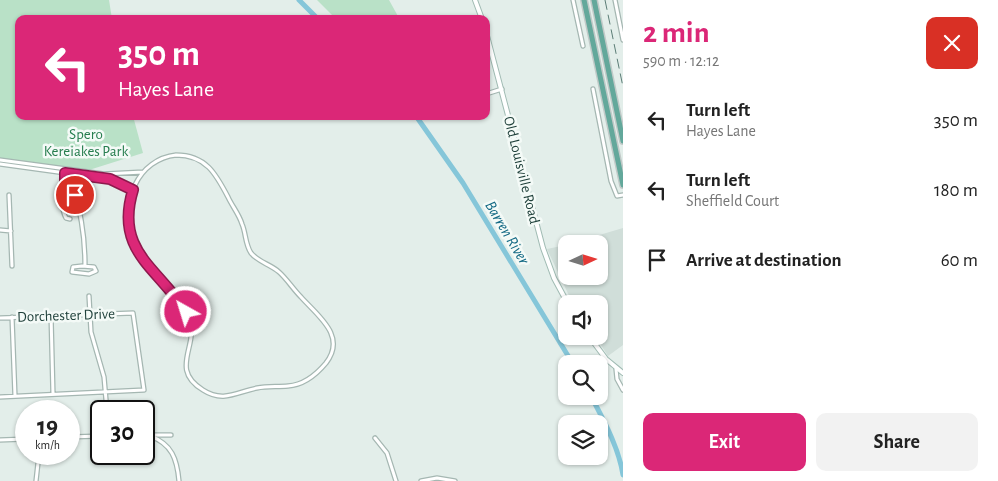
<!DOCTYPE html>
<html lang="en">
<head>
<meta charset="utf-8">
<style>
  :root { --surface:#fff; --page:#f2f2f2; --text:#222; --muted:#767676; --accent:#db2777 }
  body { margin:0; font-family:"Alegreya Sans",sans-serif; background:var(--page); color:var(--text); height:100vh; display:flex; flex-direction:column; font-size:19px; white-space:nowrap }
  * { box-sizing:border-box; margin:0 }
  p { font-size:16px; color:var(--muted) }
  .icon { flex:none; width:28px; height:28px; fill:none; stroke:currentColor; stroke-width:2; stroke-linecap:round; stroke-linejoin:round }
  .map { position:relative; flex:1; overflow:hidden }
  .sheet { display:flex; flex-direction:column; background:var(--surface); width:375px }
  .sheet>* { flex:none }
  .top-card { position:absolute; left:15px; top:15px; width:475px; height:105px; border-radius:10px; box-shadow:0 1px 4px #0004; background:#db2777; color:#fff; overflow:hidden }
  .needle { width:32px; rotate:86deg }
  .controls { position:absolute; left:558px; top:235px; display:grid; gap:10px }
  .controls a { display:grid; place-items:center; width:50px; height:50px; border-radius:10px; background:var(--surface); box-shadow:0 1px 4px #0004; font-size:25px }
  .speed { position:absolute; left:15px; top:400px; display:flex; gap:10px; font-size:25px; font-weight:700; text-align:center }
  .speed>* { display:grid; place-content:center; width:65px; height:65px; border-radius:50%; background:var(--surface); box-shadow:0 1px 4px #0004; line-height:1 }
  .speed small { font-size:12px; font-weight:400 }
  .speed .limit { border:2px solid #111; border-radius:8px; background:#fff; color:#111 }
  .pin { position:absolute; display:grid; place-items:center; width:42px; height:42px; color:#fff; margin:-21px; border:2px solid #fff; border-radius:50%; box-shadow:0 1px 5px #0007 }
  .me { position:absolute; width:55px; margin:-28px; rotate:321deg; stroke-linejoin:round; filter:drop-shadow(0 0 4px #0008) }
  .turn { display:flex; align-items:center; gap:18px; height:105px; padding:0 20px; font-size:22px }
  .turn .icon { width:65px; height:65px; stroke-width:2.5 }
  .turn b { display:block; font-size:35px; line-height:42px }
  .round { display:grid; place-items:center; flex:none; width:52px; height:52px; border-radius:10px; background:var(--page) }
  .summary { display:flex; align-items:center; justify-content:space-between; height:85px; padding:0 20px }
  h1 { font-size:30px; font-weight:600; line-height:38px; color:var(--accent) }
  .button { display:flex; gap:10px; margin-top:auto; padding:10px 20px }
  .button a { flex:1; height:58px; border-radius:10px; background:var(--accent); color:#fff; font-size:20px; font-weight:600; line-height:58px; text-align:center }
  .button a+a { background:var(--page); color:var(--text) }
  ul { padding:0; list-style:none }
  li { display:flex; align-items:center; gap:15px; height:70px; padding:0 20px }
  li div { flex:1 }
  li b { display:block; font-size:19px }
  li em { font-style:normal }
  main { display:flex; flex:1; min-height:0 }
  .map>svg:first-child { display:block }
</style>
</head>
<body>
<main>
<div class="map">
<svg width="623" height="481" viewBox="0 0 623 481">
  <rect width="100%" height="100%" fill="#e3eeea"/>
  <!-- built -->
  <path fill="#d0ded9" d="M623,228V345L608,356L595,336H599V304H573L547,249L566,245V276H599V244H569Z"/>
  <!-- green -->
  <path fill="#b9e1c7" d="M0,0H109L112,19H19V116H133L143,153L89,170L0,158Z
    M317,0H389L399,18L336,19Z"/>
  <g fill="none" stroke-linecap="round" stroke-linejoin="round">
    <!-- river -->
    <path stroke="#85c6d9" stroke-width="5" d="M299,0L318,19
      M416,116L463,183L573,364
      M591,396C604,421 619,448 623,475"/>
    <defs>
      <path id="street" d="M573,0L583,46
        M615,0L623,40
        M593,89L611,181L617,196L623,195
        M486,94L502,89
        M176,155C206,155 216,174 228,197C232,206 239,214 242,224C246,233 245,244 251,253C258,262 270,264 279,272C287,279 293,289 301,297C318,316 347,336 326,363C316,375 303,385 288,386C277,387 267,386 257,388C237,392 223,403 203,390C167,368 202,344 188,316C184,306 176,299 170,292C142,259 114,230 135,185C143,168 158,157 176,155Z
        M0,160L104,174L143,172
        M0,164L109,179L133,190
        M65,172V183C82,196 85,245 85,266
        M65,183C63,194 60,207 66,218L70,219
        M9,195L12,266
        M0,230L11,231
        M82,266L94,267L96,271L89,274L72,272L73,267Z
        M89,296L91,332L104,377L107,411
        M51,315L53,394
        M12,317L15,396
        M0,318L133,313L144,390L0,397
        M616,369L617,379L623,390
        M144,435H171
        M150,436C172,444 177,459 179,481
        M69,437L101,436
        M375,438L387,453L396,481
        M0,440L26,439
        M36,481L39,454
        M421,481L437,478L455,481"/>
      <path id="secondary" d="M475,0L482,19
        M486,32L543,248L554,278L568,304
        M589,336L606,359L623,373"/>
      <path id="primary" d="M584,0L623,185
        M594,0L623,141"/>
    </defs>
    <!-- street casing -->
    <use href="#street" stroke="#a5b7b2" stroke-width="5.5"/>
    <!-- secondary casing -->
    <use href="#secondary" stroke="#a0bbb3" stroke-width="6"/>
    <!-- primary casing -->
    <use href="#primary" stroke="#c1cac8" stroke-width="8"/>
    <!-- street -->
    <use href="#street" stroke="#fff" stroke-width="3"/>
    <!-- secondary -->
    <use href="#secondary" stroke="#fff" stroke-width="4"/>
    <!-- primary -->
    <use href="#primary" stroke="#63a89b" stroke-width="5"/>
    <!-- rail -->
    <path stroke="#5b7d76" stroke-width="1" stroke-dasharray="10 5" stroke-linecap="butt" d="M605,0L623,87"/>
  </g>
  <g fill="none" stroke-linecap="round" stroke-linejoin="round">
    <defs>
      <path id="route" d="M75,195L72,189L65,183V173L110,179L133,190C114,252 159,268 186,312"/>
    </defs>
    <!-- route casing -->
    <use href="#route" stroke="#8e194d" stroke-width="12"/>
    <!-- route -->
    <use href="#route" stroke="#db2777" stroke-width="9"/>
  </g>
  <g text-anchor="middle" stroke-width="5" stroke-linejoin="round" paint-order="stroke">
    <!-- park labels -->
    <g font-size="15" fill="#267d4e" stroke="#f4faf7">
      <text x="86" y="139">Spero<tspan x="86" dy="17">Kereiakes Park</tspan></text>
    </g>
    <!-- street labels -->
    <g font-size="15" fill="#20413b" stroke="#f4faf7">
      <text transform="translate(522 170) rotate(76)" y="5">Old Louisville Road</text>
      <text transform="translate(66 315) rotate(-2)" y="5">Dorchester Drive</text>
    </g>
    <!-- water labels -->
    <g font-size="16" font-style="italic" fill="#136984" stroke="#f4faf7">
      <text transform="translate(508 232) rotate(59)" y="6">Barren River</text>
    </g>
  </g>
</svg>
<div class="controls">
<a><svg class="needle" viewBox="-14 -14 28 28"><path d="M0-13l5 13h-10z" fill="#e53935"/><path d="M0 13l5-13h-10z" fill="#767676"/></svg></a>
<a><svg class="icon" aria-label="sound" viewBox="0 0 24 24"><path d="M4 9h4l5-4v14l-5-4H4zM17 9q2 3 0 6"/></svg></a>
<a><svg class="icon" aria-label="search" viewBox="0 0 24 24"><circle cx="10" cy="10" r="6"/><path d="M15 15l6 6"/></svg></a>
<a><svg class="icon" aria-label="layers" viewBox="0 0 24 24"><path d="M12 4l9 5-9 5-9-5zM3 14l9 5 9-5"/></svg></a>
</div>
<div class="speed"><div>19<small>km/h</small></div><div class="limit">30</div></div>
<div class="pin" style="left:75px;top:195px;background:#d93025"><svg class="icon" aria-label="arrive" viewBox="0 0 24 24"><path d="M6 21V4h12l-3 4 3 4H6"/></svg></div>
<svg class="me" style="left:186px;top:312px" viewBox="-20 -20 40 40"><circle r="17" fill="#db2777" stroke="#fff" stroke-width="3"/><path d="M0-11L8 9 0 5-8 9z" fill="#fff"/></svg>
<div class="top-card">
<div class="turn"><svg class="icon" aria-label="left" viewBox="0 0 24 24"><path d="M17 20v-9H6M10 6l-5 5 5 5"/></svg><div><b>350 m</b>Hayes Lane</div></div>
</div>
</div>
<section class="sheet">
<div class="summary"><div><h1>2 min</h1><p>590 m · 12:12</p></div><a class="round" style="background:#d93025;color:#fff"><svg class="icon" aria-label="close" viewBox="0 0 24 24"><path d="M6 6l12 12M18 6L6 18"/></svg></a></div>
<ul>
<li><svg class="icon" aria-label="left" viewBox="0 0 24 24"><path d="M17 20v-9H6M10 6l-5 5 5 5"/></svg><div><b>Turn left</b><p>Hayes Lane</p></div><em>350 m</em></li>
<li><svg class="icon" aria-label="left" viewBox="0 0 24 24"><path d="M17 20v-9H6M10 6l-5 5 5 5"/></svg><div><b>Turn left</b><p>Sheffield Court</p></div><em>180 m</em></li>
<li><svg class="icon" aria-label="arrive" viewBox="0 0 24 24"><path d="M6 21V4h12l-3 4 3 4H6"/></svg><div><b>Arrive at destination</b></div><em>60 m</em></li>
</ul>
<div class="button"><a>Exit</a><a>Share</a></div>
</section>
</main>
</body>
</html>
